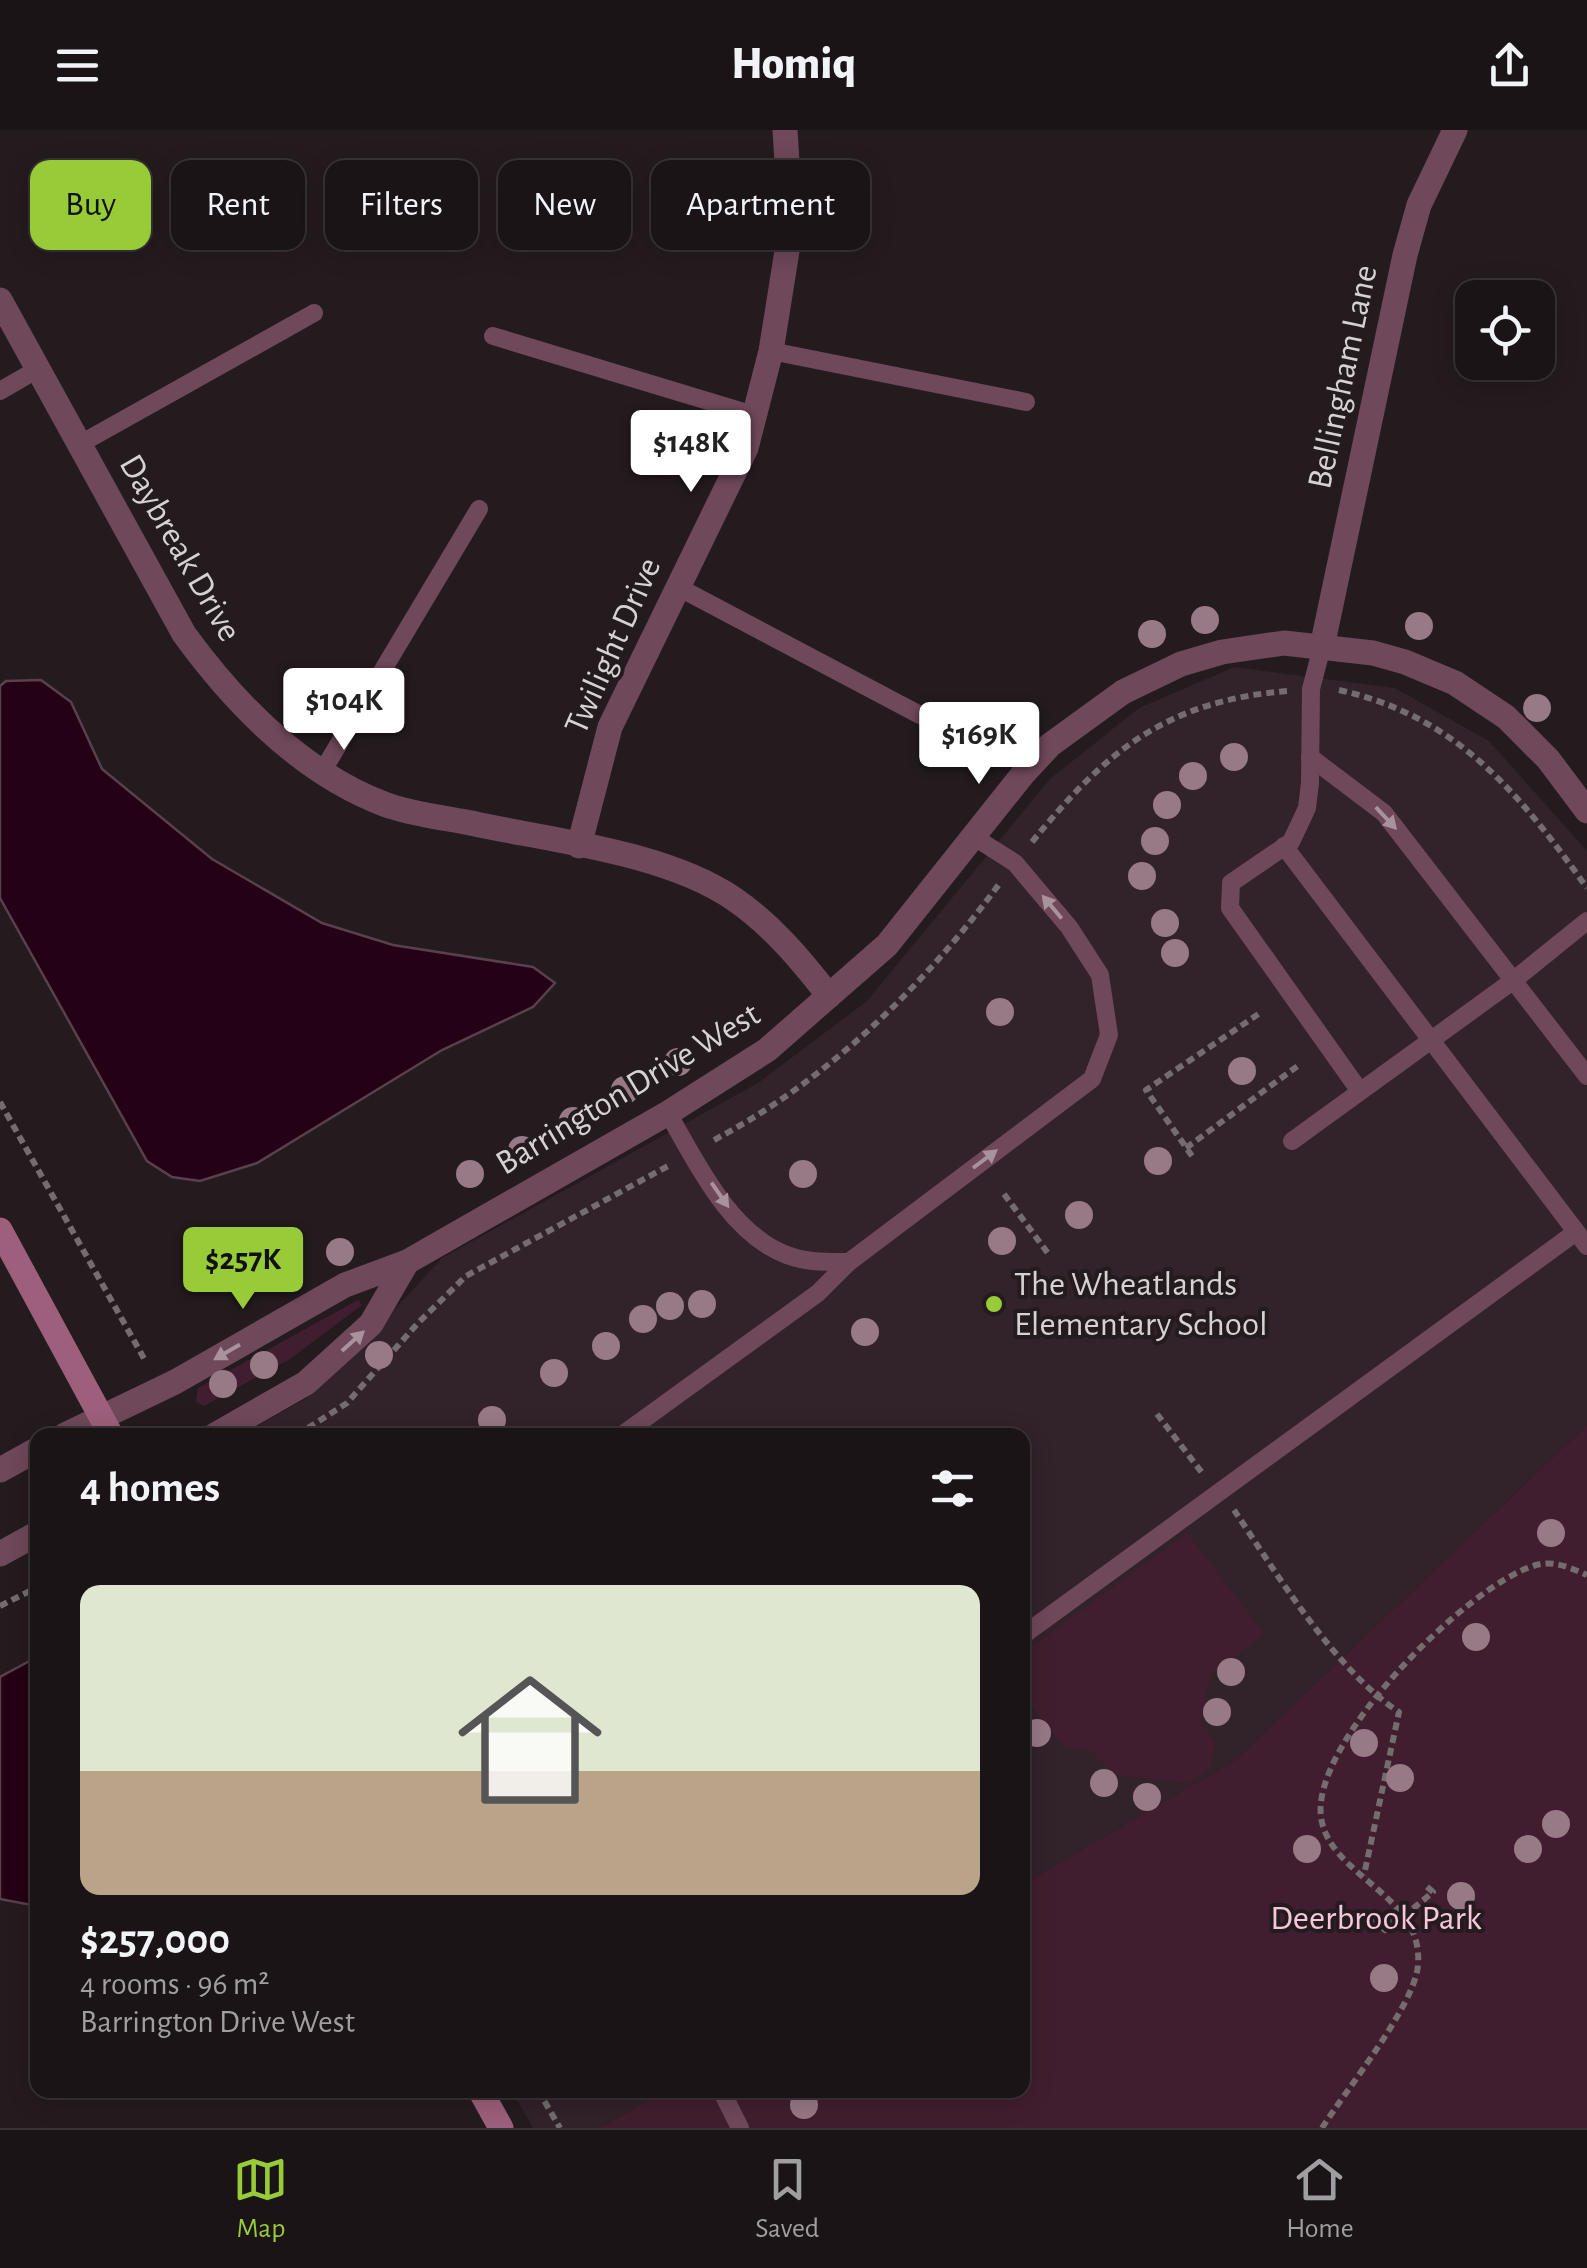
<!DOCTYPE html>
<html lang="en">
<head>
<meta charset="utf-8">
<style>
  body { margin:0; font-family:"Alegreya Sans",sans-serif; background:#282124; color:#f1f3f6; height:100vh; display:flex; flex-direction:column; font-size:38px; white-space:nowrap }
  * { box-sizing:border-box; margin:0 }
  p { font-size:32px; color:#a09ea1 }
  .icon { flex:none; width:55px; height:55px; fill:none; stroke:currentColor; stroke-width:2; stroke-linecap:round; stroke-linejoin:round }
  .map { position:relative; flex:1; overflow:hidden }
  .sheet { position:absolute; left:30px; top:1298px; width:1000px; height:670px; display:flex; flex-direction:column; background:#1b1417; border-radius:20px; box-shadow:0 5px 25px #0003,0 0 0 2px #393336 }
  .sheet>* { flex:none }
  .hud { position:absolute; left:30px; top:30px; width:1000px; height:90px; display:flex; gap:20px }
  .buttons { position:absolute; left:1455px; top:150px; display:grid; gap:20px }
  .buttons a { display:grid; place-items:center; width:100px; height:100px; border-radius:20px; background:#1b1417; box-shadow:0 5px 25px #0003,0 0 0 2px #393336; font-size:50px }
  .price { position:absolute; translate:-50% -85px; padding:0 22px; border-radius:10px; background:#fff; color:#222; font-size:32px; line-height:65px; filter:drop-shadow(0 2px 5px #0008) }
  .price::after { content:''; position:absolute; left:50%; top:60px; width:30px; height:22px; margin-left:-15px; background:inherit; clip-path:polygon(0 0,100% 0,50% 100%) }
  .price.active { background:#97cb38; color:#111 }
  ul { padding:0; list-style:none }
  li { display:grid; align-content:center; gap:20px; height:530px; padding:0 50px }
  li+li { border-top:2px solid #393336 }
  li span { display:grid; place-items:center; height:310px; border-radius:20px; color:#555 }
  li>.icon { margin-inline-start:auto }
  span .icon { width:180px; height:180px; fill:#fffc; stroke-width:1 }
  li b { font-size:42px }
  h2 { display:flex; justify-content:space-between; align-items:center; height:120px; padding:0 50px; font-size:42px }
  .tag { padding:0 35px; border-radius:20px; background:#1b1417; box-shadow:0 5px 25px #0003,0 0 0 2px #393336; font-size:35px; line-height:90px }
  .tag.active { background:#97cb38; color:#111 }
  header { display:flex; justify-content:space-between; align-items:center; height:130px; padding:0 50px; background:#1b1417; font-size:45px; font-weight:800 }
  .tab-bar { display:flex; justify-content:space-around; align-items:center; height:140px; border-top:2px solid #393336; background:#1b1417; font-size:28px; color:#a09ea1 }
  .tab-bar a { display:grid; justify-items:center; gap:5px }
  .tab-bar .active { color:#97cb38 }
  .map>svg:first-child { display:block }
  .built { fill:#322229 }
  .green { fill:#411e2f }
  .water { fill:#240114; stroke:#5a3f4d; stroke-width:2.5 }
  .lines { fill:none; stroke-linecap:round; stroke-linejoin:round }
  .path { stroke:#746c6f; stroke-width:6; stroke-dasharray:8 5; stroke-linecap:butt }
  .lane { stroke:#6f485a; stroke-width:18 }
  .street { stroke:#6f485a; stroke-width:25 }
  .secondary { stroke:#9d5f7b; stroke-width:25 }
  .tree { fill:#987986 }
  .oneway { fill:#a8939d }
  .poi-dot { fill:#97cb38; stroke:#241b1f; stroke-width:4 }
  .labels { text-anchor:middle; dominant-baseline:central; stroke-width:8; stroke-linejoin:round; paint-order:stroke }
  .street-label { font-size:35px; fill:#d7d1d3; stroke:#241b1f }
  .poi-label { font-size:35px; fill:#d7d1d3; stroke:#241b1f; text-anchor:start }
  .park-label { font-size:35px; fill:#f6c6da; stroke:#241b1f }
</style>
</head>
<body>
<header><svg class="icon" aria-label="menu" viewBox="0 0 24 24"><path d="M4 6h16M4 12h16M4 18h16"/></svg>Homiq<svg class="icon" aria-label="share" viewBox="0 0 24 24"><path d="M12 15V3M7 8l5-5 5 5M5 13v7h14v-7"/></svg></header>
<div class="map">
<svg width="1587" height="1998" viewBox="0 0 1587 1998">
  <rect width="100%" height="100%" fill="#241b1f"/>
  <g class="built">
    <path d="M1234 537 1395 558 1489 611 1587 721V1295L1234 1631 1023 1754 1022 1305H241L305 1269 358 1219 442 1128 758 953 867 871 1050 649 1139 578Z"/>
    <path d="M512 1960H666L600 1998H533Z"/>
  </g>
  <g class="green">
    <path d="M358 1170 362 1175 290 1229 204 1276 196 1272 198 1258Z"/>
    <path d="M1587 1295V1998H600L666 1960H1022L1023 1754 1234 1631Z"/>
    <path d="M1187 1403 1265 1504 1210 1545 1201 1593 1216 1613 1210 1637 1190 1653 1113 1645 1092 1621 1063 1616 1023 1565V1523Z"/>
  </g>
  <g class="water">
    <path d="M41 550 71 572 102 639 212 729 322 793 393 815 533 837 555 853 533 877 442 920 257 1033 200 1051 172 1047 147 1031 0 768V556L6 551Z"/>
    <path d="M37 1527 38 1528 37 1776 0 1769V1547Z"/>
  </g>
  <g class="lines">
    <g class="path">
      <path d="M1339 560C1457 586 1520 664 1587 758"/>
      <path d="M1032 712C1106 621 1166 571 1287 561"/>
      <path d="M0 972 146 1232"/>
      <path d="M714 1010C828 950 924 856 1000 753"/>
      <path d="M1186 1018 1299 935"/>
      <path d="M1192 1026 1146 960 1260 883"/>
      <path d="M1004 1064 1050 1126"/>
      <path d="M1157 1284 1203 1344"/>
      <path d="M297 1305 347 1273 418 1193 466 1146 668 1036"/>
      <path d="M1234 1380C1277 1444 1335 1540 1399 1582L1364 1745"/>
      <path d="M0 1476 38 1457"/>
      <path d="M1369 1787 1385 1800 1400 1782"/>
      <path d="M1403 1787 1433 1762 1424 1754"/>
      <path d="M538 1960 560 1998"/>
      <path d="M1322 1998C1346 1960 1415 1875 1418 1835 1424 1764 1329 1747 1321 1687 1311 1612 1467 1455 1536 1435 1553 1430 1571 1438 1587 1445"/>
    </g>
    <g class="lane">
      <path d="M493 206 754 285"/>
      <path d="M771 221 1026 272"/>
      <path d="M0 261 38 239"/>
      <path d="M80 314 314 183"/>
      <path d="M676 456 920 585"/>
      <path d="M1322 517 1311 559 1310 653 1307 678 1291 712 1231 753 1230 778 1359 960"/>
      <path d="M1310 627 1384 683 1587 946"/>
      <path d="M322 642 479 379"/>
      <path d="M1284 716 1587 1116"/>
      <path d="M668 983C696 1032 730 1104 787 1125 808 1133 828 1132 849 1132L1092 949 1109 905 1100 845 1069 797 1015 733 974 707"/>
      <path d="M1292 1011 1514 850 1587 791"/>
      <path d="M622 1305 818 1163 849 1132"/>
      <path d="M1022 1506 1576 1102"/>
      <path d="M721 1960 740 1998"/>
    </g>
    <g class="street">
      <path d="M0 170 184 504C235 574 300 642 384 674 413 685 449 688 480 695 558 711 669 724 734 769 772 795 801 830 829 866"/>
      <path d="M1322 517 1405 125 1419 75 1455 0"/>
      <path d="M579 716 610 597 746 318 771 221 791 96 785 0"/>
      <path d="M65 1305 175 1252 345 1155 407 1132 668 983 767 920 887 815 1023 644 1050 615 1123 562 1181 534 1222 522 1284 513 1373 523 1405 532 1455 553 1506 587 1548 629 1587 681"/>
      <path d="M215 1305 306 1253 371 1194 407 1132"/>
      <path d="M0 1340 38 1319"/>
      <path d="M0 1424 38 1403"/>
    </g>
    <g class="secondary">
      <path d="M0 1100 111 1305"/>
      <path d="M480 1960 501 1998"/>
    </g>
  </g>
  <g class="tree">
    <circle cx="1205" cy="490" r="14"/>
    <circle cx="1419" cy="496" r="14"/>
    <circle cx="1152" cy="504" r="14"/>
    <circle cx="1537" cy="578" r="14"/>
    <circle cx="1234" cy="627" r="14"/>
    <circle cx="1193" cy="646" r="14"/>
    <circle cx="1167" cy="675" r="14"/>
    <circle cx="1155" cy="711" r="14"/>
    <circle cx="1142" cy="746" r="14"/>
    <circle cx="1165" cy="793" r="14"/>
    <circle cx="1175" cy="823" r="14"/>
    <circle cx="1000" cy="882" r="14"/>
    <circle cx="678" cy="932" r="14"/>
    <circle cx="1242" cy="941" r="14"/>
    <circle cx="625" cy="960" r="14"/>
    <circle cx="573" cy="991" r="14"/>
    <circle cx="522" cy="1020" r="14"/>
    <circle cx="1158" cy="1031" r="14"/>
    <circle cx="470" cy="1044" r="14"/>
    <circle cx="803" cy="1044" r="14"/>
    <circle cx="1079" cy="1085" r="14"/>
    <circle cx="1002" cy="1111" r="14"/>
    <circle cx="340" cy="1122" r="14"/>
    <circle cx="702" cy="1174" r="14"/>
    <circle cx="670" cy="1176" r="14"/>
    <circle cx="643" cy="1189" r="14"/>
    <circle cx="865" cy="1202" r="14"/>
    <circle cx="606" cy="1216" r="14"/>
    <circle cx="379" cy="1225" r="14"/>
    <circle cx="264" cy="1235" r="14"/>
    <circle cx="554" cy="1243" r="14"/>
    <circle cx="223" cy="1254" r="14"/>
    <circle cx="492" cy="1290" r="14"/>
    <circle cx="1551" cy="1403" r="14"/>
    <circle cx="1476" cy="1507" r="14"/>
    <circle cx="1231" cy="1542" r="14"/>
    <circle cx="1217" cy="1582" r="14"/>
    <circle cx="1037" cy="1603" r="14"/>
    <circle cx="1364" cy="1613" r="14"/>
    <circle cx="1400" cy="1648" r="14"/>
    <circle cx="1104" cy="1653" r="14"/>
    <circle cx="1147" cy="1667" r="14"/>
    <circle cx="1556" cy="1694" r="14"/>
    <circle cx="1307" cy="1719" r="14"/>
    <circle cx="1528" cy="1719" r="14"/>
    <circle cx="1461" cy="1766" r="14"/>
    <circle cx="1384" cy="1848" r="14"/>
    <circle cx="804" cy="1975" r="14"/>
  </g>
  <defs><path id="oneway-solid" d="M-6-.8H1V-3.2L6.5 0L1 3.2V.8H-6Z" transform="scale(2.5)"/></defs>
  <g class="oneway">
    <use href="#oneway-solid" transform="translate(1386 688) rotate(47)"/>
    <use href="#oneway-solid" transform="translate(1052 777) rotate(-130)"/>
    <use href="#oneway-solid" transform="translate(985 1029) rotate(-37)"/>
    <use href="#oneway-solid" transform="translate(720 1065) rotate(55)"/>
    <use href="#oneway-solid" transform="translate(353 1211) rotate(-42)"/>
    <use href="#oneway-solid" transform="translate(227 1222) rotate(150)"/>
  </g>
  <circle class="poi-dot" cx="994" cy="1174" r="10"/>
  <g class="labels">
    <g class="street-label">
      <text transform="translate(1343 247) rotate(-78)">Bellingham Lane</text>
      <text transform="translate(180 418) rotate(60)">Daybreak Drive</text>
      <text transform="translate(613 516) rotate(-66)">Twilight Drive</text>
      <text transform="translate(628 959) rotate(-31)">Barrington Drive West</text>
    </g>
    <g class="poi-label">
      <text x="1014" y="1154">The Wheatlands<tspan x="1014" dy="40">Elementary School</tspan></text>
    </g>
    <g class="park-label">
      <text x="1376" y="1788">Deerbrook Park</text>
    </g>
  </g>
</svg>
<div class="buttons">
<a><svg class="icon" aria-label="locate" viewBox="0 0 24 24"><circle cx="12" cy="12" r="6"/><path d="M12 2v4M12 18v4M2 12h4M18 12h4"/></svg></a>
</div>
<b class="price" style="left:691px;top:365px">$148K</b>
<b class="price" style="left:344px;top:623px">$104K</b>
<b class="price" style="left:979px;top:657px">$169K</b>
<b class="price active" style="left:243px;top:1182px">$257K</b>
<div class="hud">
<a class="tag active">Buy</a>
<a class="tag">Rent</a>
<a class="tag">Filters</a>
<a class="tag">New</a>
<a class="tag">Apartment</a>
</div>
<section class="sheet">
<h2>4 homes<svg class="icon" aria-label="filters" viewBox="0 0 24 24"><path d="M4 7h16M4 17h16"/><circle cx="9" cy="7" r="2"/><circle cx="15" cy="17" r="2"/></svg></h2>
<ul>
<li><span style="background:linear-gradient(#dfe7d0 60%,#b9a48a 0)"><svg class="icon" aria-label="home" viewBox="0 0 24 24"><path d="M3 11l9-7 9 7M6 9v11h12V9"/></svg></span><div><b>$257,000</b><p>4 rooms · 96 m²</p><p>Barrington Drive West</p></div></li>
</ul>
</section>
</div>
<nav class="tab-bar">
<a class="active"><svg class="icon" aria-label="map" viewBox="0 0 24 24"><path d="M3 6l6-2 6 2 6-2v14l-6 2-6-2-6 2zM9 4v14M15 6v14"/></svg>Map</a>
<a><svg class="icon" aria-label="saved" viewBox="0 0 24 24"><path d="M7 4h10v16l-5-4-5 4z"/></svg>Saved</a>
<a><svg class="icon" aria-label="home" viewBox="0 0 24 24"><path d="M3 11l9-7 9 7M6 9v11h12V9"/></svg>Home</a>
</nav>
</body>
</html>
